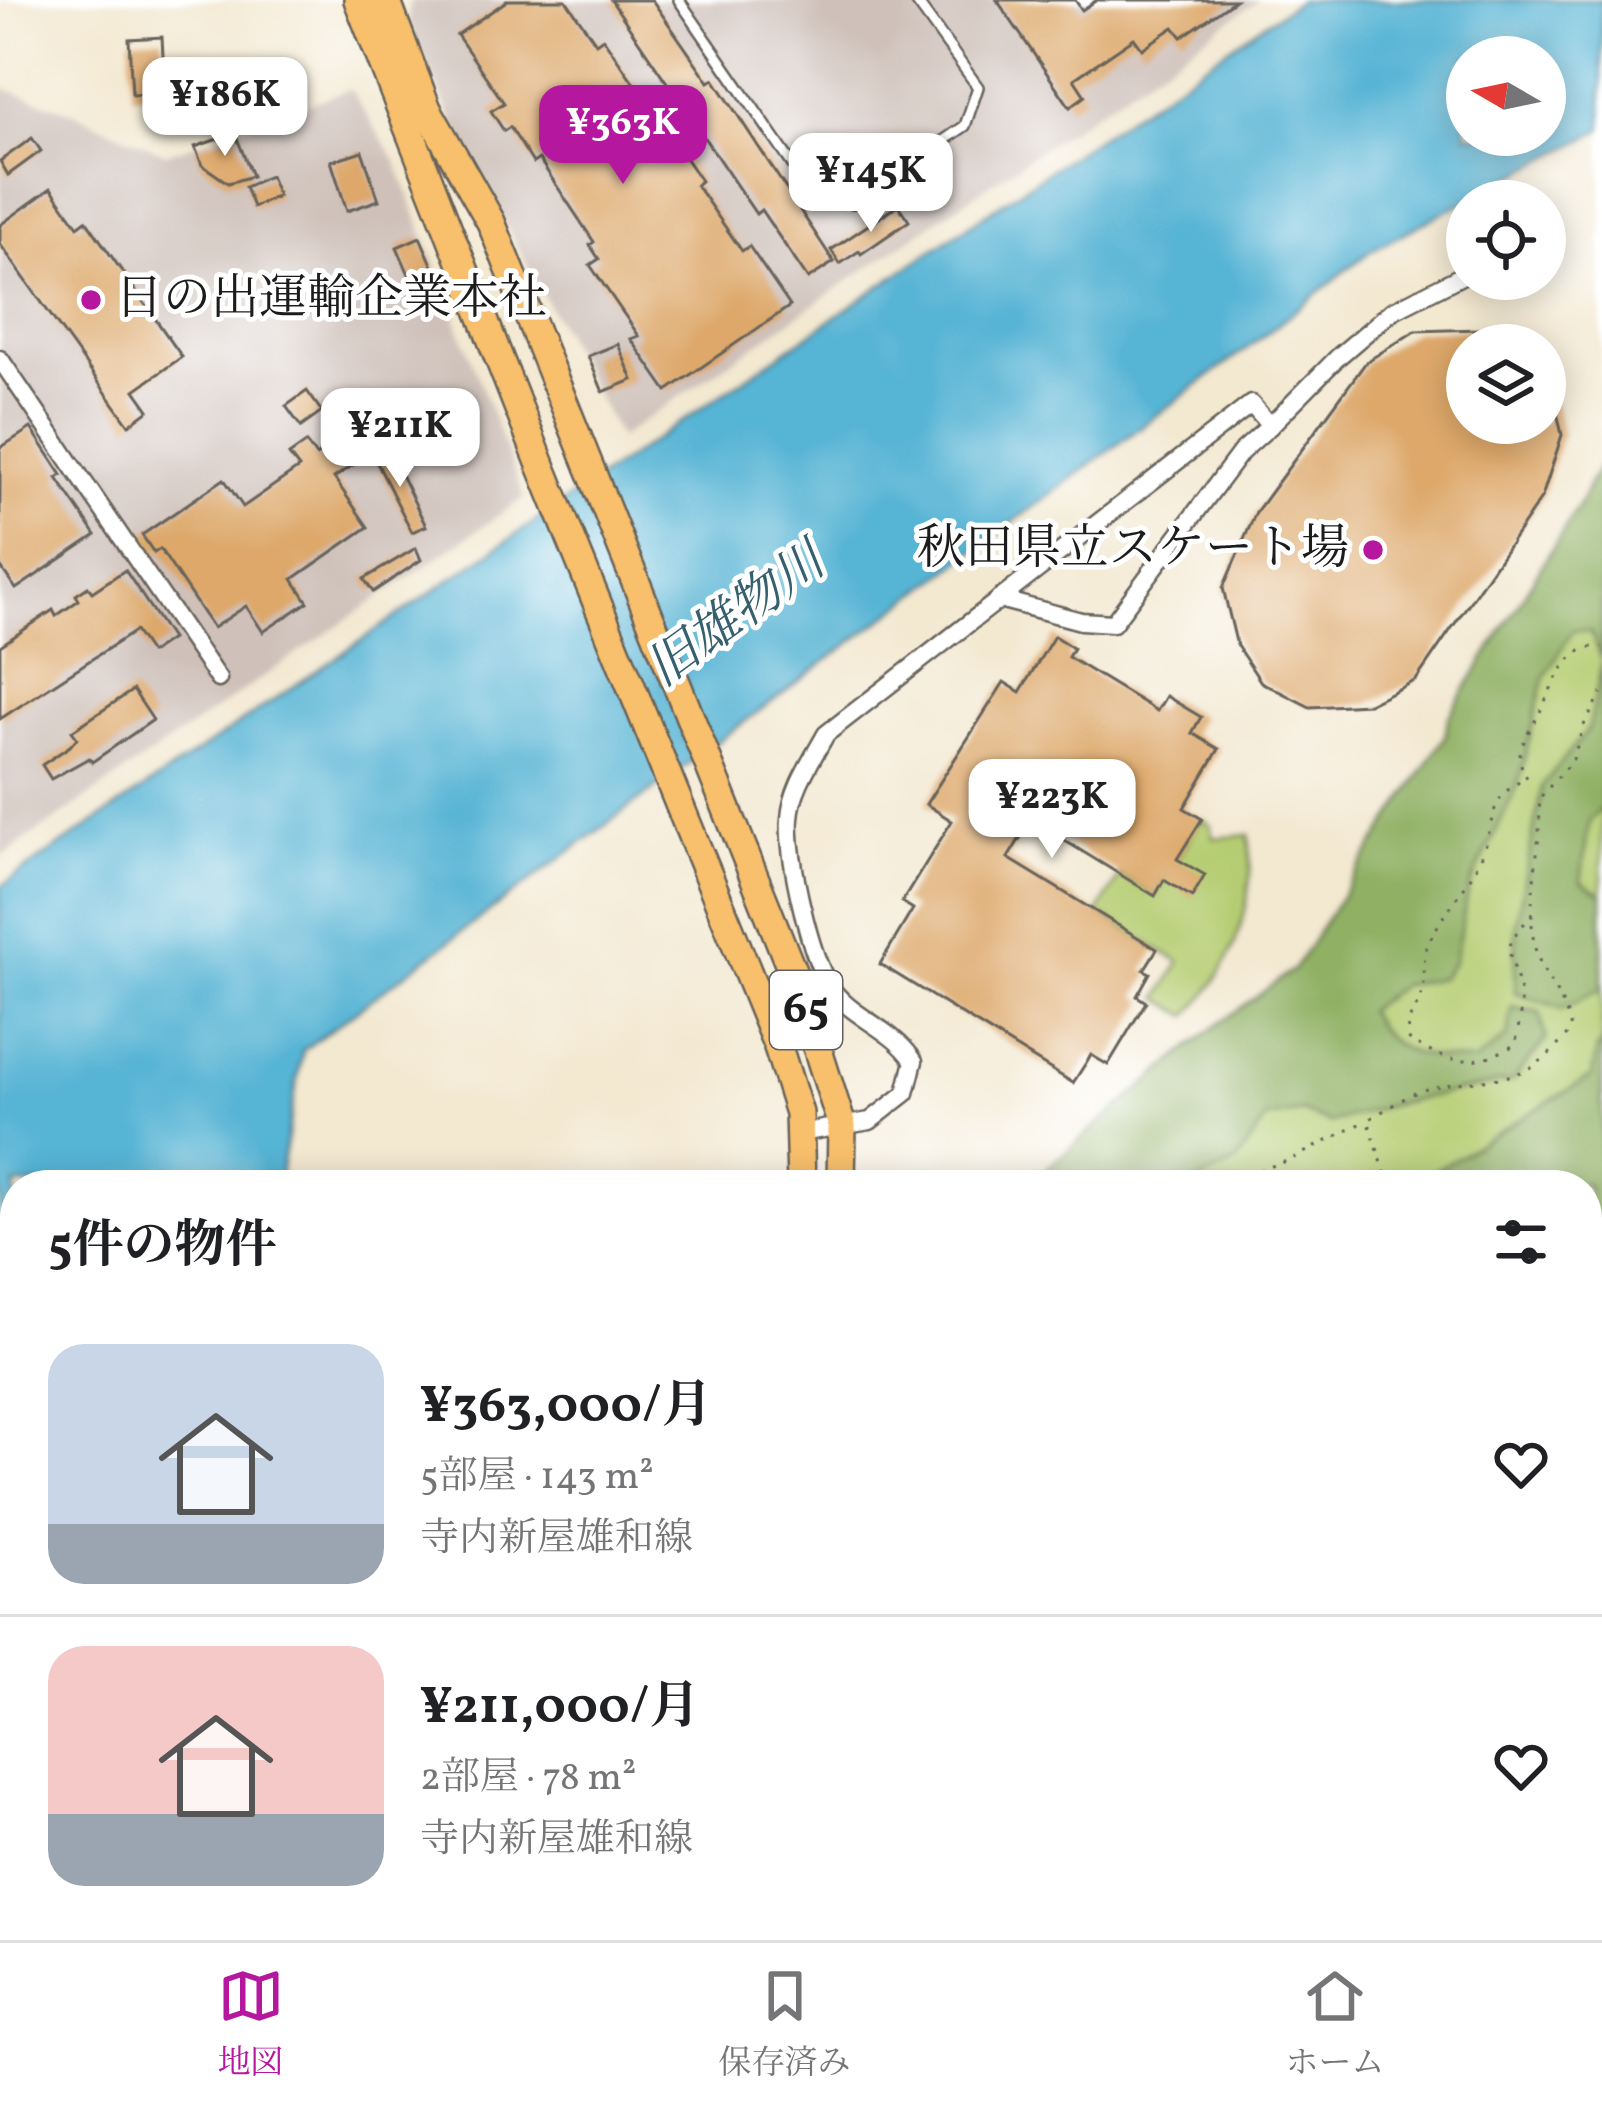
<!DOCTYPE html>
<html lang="ja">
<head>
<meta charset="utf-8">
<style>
  body { margin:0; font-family:Vollkorn,"Noto Serif JP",serif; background:#f6f6f6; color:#202124; height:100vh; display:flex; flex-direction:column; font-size:45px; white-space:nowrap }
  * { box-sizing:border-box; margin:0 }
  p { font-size:39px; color:#757577 }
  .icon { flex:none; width:66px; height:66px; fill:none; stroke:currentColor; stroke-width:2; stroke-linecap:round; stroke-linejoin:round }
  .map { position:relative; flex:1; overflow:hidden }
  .details { position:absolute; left:0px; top:1170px; width:1602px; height:771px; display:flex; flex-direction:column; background:#fff; border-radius:48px 48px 0 0; box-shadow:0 6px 30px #0003 }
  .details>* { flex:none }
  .needle { width:78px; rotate:279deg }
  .buttons { position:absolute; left:1446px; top:36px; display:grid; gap:24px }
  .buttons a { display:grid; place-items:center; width:120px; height:120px; border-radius:50%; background:#fff; box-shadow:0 6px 30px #0003; font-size:60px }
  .price { position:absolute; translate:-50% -102px; padding:0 27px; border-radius:24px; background:#fff; color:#222; font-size:39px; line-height:78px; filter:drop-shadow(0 3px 6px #0008) }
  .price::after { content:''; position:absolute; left:50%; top:72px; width:36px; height:27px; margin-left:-18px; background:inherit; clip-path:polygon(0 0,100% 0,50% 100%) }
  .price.current { background:#b5179e; color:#fff }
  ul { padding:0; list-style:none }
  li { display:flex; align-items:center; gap:36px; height:300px; padding:0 48px }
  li+li { border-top:3px solid #e0e0e0 }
  li span { display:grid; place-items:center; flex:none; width:336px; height:240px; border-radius:36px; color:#555 }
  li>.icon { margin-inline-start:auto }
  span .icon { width:144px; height:144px; fill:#fffc; stroke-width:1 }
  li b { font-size:51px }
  h2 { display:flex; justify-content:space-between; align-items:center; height:144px; padding:0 48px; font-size:51px }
  .tab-bar { display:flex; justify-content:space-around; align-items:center; height:168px; border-top:3px solid #e0e0e0; background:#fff; font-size:33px; color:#757577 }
  .tab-bar a { display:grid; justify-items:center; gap:6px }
  .tab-bar .current { color:#b5179e }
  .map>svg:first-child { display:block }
  .industrial { fill:#cfc1ba }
  .green { fill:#b5cd72; stroke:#687447; stroke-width:3 }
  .forest { fill:#90b064; stroke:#566640; stroke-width:3 }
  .water { fill:#56b4d4; stroke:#396878; stroke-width:3; fill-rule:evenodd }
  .building { fill:#dda86b }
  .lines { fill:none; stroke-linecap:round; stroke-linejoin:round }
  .service-casing { stroke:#67635b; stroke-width:14 }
  .minor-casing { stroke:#67635b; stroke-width:21 }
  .primary-casing { stroke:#67635b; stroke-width:32 }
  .path { stroke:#67635b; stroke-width:3; stroke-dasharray:3 9; stroke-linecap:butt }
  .service { stroke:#fff; stroke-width:9 }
  .minor { stroke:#fff; stroke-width:16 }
  .primary { stroke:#f8bf6c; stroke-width:27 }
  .poi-dot { fill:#b5179e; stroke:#fff; stroke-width:4.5 }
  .labels { text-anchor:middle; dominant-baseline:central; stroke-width:10; stroke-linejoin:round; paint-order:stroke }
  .shield { fill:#fff; stroke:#606060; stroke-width:3 }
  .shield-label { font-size:45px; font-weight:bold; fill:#1c1c1c }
  .poi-label { font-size:48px; fill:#1c1c1c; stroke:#fff; text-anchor:start }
  .water-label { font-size:51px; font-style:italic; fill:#36606f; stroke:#fff }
</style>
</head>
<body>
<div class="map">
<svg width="1602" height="1940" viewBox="0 0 1602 1940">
  <rect width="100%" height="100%" fill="#fff"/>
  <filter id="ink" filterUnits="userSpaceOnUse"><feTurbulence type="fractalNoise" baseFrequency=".00833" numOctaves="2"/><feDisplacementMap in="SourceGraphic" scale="24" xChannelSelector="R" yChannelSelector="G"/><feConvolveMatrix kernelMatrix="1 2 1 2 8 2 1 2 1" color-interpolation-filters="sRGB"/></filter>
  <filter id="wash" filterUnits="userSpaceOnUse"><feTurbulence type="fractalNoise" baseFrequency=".004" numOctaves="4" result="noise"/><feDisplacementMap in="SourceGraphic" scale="48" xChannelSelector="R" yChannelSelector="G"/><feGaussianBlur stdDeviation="2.7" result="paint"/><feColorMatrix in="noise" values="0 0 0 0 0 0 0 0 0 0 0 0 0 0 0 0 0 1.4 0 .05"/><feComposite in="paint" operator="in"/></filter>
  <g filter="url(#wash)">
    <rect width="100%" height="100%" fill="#f3e8d0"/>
    <g class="industrial">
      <path d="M410 0H1259L619 438 461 141 408 20Z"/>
      <path d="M0 87 70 111 166 154 350 89 396 161 524 498 0 858Z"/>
      <path d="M15 1425V1926H599L601 1940H0V1435Z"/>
    </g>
    <g class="green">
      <path d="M1602 576V1927L1577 1940H832L820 1926H1587V1185H1104L1288 1060Z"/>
      <path d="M1202 819 1211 825 1214 838 1249 835C1256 904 1235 965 1188 1016L1159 998 1180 962 1098 913 1120 875 1155 895Z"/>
    </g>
    <g class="forest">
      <path d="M1602 460V658L1590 632 1573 630 1544 678 1518 785 1469 888 1454 961 1441 978 1400 985 1367 1011C1393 1058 1426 1057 1475 1062L1507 1037 1512 1007 1540 1012 1546 1040 1512 1081 1397 1103 1330 1123 1302 1112 1267 1118 1236 1163 1192 1185H1027L1208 1032 1294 969 1445 736 1448 718 1576 510Z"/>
      <path d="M1602 663V807L1589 821 1581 881 1602 894V988L1563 1009 1515 992 1516 925 1542 786 1589 728Z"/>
      <path d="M1602 1042V1321L1587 1324V1185H1410L1592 1076 1597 1048Z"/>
      <path d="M1594 1405 1602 1410V1584L1587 1591V1407Z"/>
      <path d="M1602 1653V1758L1587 1760V1662Z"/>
      <path d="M1602 1900V1940H1530L1556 1926H1587V1909Z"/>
      <path d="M780 1926H854L865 1933 906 1940H793Z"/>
      <path d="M992 1926H1121L1116 1940H986Z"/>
    </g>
    <path class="water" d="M1299 0H1602V130L1370 251 1261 338 303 1050 278 1185H15V1412L0 1423V887ZM1467 57H1545V135H1467Z"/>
    <g id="blocks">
      <g class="building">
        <path d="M508 0H566L596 43 603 38 701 181 696 185 742 251 749 246 790 306 667 391 631 339 639 336 590 265 599 259 590 245 594 242 539 159 533 163 510 127 504 131 491 111 504 103 457 35Z"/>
        <path d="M611 0H652L709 82 714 79 834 262 808 279 761 210 756 214Z"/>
        <path d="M997 0H1075L1082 10 1097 0H1235L1182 37 1174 27 1142 49 1134 38 1074 79 1085 96 1070 107Z"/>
        <path d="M162 37 165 93 132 95 129 39Z"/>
        <path d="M235 133 252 176 228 183 202 165 195 147Z"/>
        <path d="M32 138 41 151 8 175 0 161Z"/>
        <path d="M362 151 379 200 347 211 331 161Z"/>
        <path d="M270 176 278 196 253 207 245 187Z"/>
        <path d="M51 188 78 226 86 220 182 357 135 390 149 410 129 425 0 244V225Z"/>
        <path d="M898 205 909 221 861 254 859 251 840 264 831 250Z"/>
        <path d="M420 237 435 271 412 281 397 247Z"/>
        <path d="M1481 329 1516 345H1467V423H1545V385H1551L1562 435 1542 497 1416 680 1368 704 1310 707 1261 682 1237 646 1223 588 1256 512 1366 362 1415 331Z"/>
        <path d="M618 344 633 380 603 392 588 356Z"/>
        <path d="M307 391 322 412 301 427 286 406Z"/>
        <path d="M363 423 379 447 334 478 368 527 293 579 308 602 263 632 246 606 213 628 160 549 154 553 142 535 224 479 243 507 299 468 289 455 306 443 316 456Z"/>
        <path d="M31 428 62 475 57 478 96 535 16 589 0 566V448Z"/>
        <path d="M388 448 426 526 412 532 374 457Z"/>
        <path d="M416 548 421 560 373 592 364 579Z"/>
        <path d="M125 570 171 639 150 653 135 631 0 719V646L53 610 56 616 79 600 76 595 88 587 92 592Z"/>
        <path d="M1054 636 1073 648 1068 657 1157 711 1166 696 1201 717 1192 733 1219 749 1184 808 1202 819 1177 859 1205 875 1192 897 1164 880 1155 896 1031 820 1008 858 1157 949 1144 970 1150 973 1137 996 1146 1002 1108 1065 1091 1055 1073 1083 880 964 913 909 902 902 952 821 926 804 1004 682 1020 692Z"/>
        <path d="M133 690 153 720 92 762 89 758 51 779 42 765 70 746 77 738 72 731Z"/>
        <path d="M13 1693 15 1744 0 1746V1694Z"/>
        <path d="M15 1806V1935L0 1936V1807Z"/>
      </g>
    </g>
  </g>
  <g filter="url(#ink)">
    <use href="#blocks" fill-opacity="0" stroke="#67635b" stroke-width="3"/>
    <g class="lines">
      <defs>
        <g id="service">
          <path d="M679 0 808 187 853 203 965 126 978 87 915 0"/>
          <path d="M0 1446 15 1437"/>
          <path d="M0 1657 15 1656"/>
          <path d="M0 1759 15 1758"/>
          <path d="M548 1926 550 1940"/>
          <path d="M365 1940 440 1926"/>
        </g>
        <g id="minor">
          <path d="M0 359 218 679"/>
          <path d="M999 599 1081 621 1113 623 1241 452 1270 426"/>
          <path d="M800 1133 870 1121 906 1093 914 1061C892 1028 852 1018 831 988 810 958 787 856 790 818 792 788 812 760 826 734L1251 404 1270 426 1339 356 1392 311 1463 275"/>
        </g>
        <g id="primary">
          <path d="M358 0 543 470 778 1047 799 1113 801 1185"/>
          <path d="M386 0 427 109 491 222 796 981 842 1126 841 1185"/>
          <path d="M655 1926 656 1940"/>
          <path d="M675 1926 676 1940"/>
        </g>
      </defs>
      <use href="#service" class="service-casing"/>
      <use href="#minor" class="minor-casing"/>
      <use href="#primary" class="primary-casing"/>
      <g class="path">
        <path d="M1533 914C1494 955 1514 948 1520 994 1522 1010 1518 1028 1516 1044 1476 1068 1445 1064 1408 1039 1406 1015 1413 1017 1421 997 1428 979 1420 960 1429 942 1444 911 1469 886 1482 855 1496 821 1486 797 1527 778 1522 769 1518 760 1521 750 1524 738 1533 725 1539 714 1552 688 1566 643 1602 647"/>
        <path d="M1214 1185 1290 1160 1366 1121"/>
        <path d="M1389 1185 1368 1120C1386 1110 1407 1094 1427 1089 1493 1072 1522 1093 1571 1030 1566 997 1540 976 1534 943 1526 896 1543 847 1539 799L1573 759 1583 727 1602 693"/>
        <path d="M1587 1223H1602"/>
        <path d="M1587 1409H1602"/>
        <path d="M1587 1502H1602"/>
        <path d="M1587 1594 1602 1588"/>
        <path d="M1587 1724 1602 1716"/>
        <path d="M1587 1809 1602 1805"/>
        <path d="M829 1926 842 1940"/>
        <path d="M1113 1940 1149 1926"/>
        <path d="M1221 1940 1240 1926"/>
      </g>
      <use href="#service" class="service"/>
      <use href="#minor" class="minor"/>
      <use href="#primary" class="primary"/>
    </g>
  </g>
  <g class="poi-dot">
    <circle cx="91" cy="300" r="12"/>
    <circle cx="1373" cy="550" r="12"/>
  </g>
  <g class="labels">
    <rect class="shield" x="770" y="971" width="72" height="78" rx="9"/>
    <g class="shield-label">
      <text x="806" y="1010">65</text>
    </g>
    <g class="poi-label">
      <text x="115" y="300">日の出運輸企業本社</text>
      <text x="1349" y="550" text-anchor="end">秋田県立スケート場</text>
    </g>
    <g class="water-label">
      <text transform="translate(737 617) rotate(-36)">旧雄物川</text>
    </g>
  </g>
</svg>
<div class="buttons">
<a><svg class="needle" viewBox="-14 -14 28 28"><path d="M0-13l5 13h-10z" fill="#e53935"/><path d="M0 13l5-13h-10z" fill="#757577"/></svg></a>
<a><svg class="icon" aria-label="locate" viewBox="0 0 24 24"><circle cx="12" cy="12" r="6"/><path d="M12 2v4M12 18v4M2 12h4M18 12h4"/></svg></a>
<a><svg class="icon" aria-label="layers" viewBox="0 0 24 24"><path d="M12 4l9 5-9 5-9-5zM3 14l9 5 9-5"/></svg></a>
</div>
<b class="price" style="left:225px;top:159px">¥186K</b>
<b class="price current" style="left:623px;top:187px">¥363K</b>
<b class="price" style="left:871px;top:235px">¥145K</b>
<b class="price" style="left:400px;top:490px">¥211K</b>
<b class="price" style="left:1052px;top:861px">¥223K</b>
<section class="details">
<h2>5件の物件<svg class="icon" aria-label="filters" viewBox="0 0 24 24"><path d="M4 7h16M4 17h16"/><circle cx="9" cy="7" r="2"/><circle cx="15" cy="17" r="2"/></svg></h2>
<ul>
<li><span style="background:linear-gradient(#c9d6e8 75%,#9aa5b1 0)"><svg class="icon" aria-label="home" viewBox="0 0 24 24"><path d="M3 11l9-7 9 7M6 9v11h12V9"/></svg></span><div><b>¥363,000/月</b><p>5部屋 · 143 m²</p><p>寺内新屋雄和線</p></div><svg class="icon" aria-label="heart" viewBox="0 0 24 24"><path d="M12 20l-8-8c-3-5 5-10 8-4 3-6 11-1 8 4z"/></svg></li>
<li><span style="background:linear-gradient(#f6c9c9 70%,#9aa5b1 0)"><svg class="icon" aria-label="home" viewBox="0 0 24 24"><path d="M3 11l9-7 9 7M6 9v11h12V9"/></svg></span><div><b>¥211,000/月</b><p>2部屋 · 78 m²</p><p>寺内新屋雄和線</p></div><svg class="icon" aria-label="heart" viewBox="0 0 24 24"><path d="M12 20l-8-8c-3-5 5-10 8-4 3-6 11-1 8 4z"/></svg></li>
</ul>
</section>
</div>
<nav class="tab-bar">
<a class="current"><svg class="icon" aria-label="map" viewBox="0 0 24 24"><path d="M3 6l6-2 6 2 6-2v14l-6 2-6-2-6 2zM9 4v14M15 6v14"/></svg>地図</a>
<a><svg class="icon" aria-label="saved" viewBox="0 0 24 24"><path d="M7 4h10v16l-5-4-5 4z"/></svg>保存済み</a>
<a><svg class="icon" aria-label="home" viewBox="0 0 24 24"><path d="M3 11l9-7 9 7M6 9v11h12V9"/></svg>ホーム</a>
</nav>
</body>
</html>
